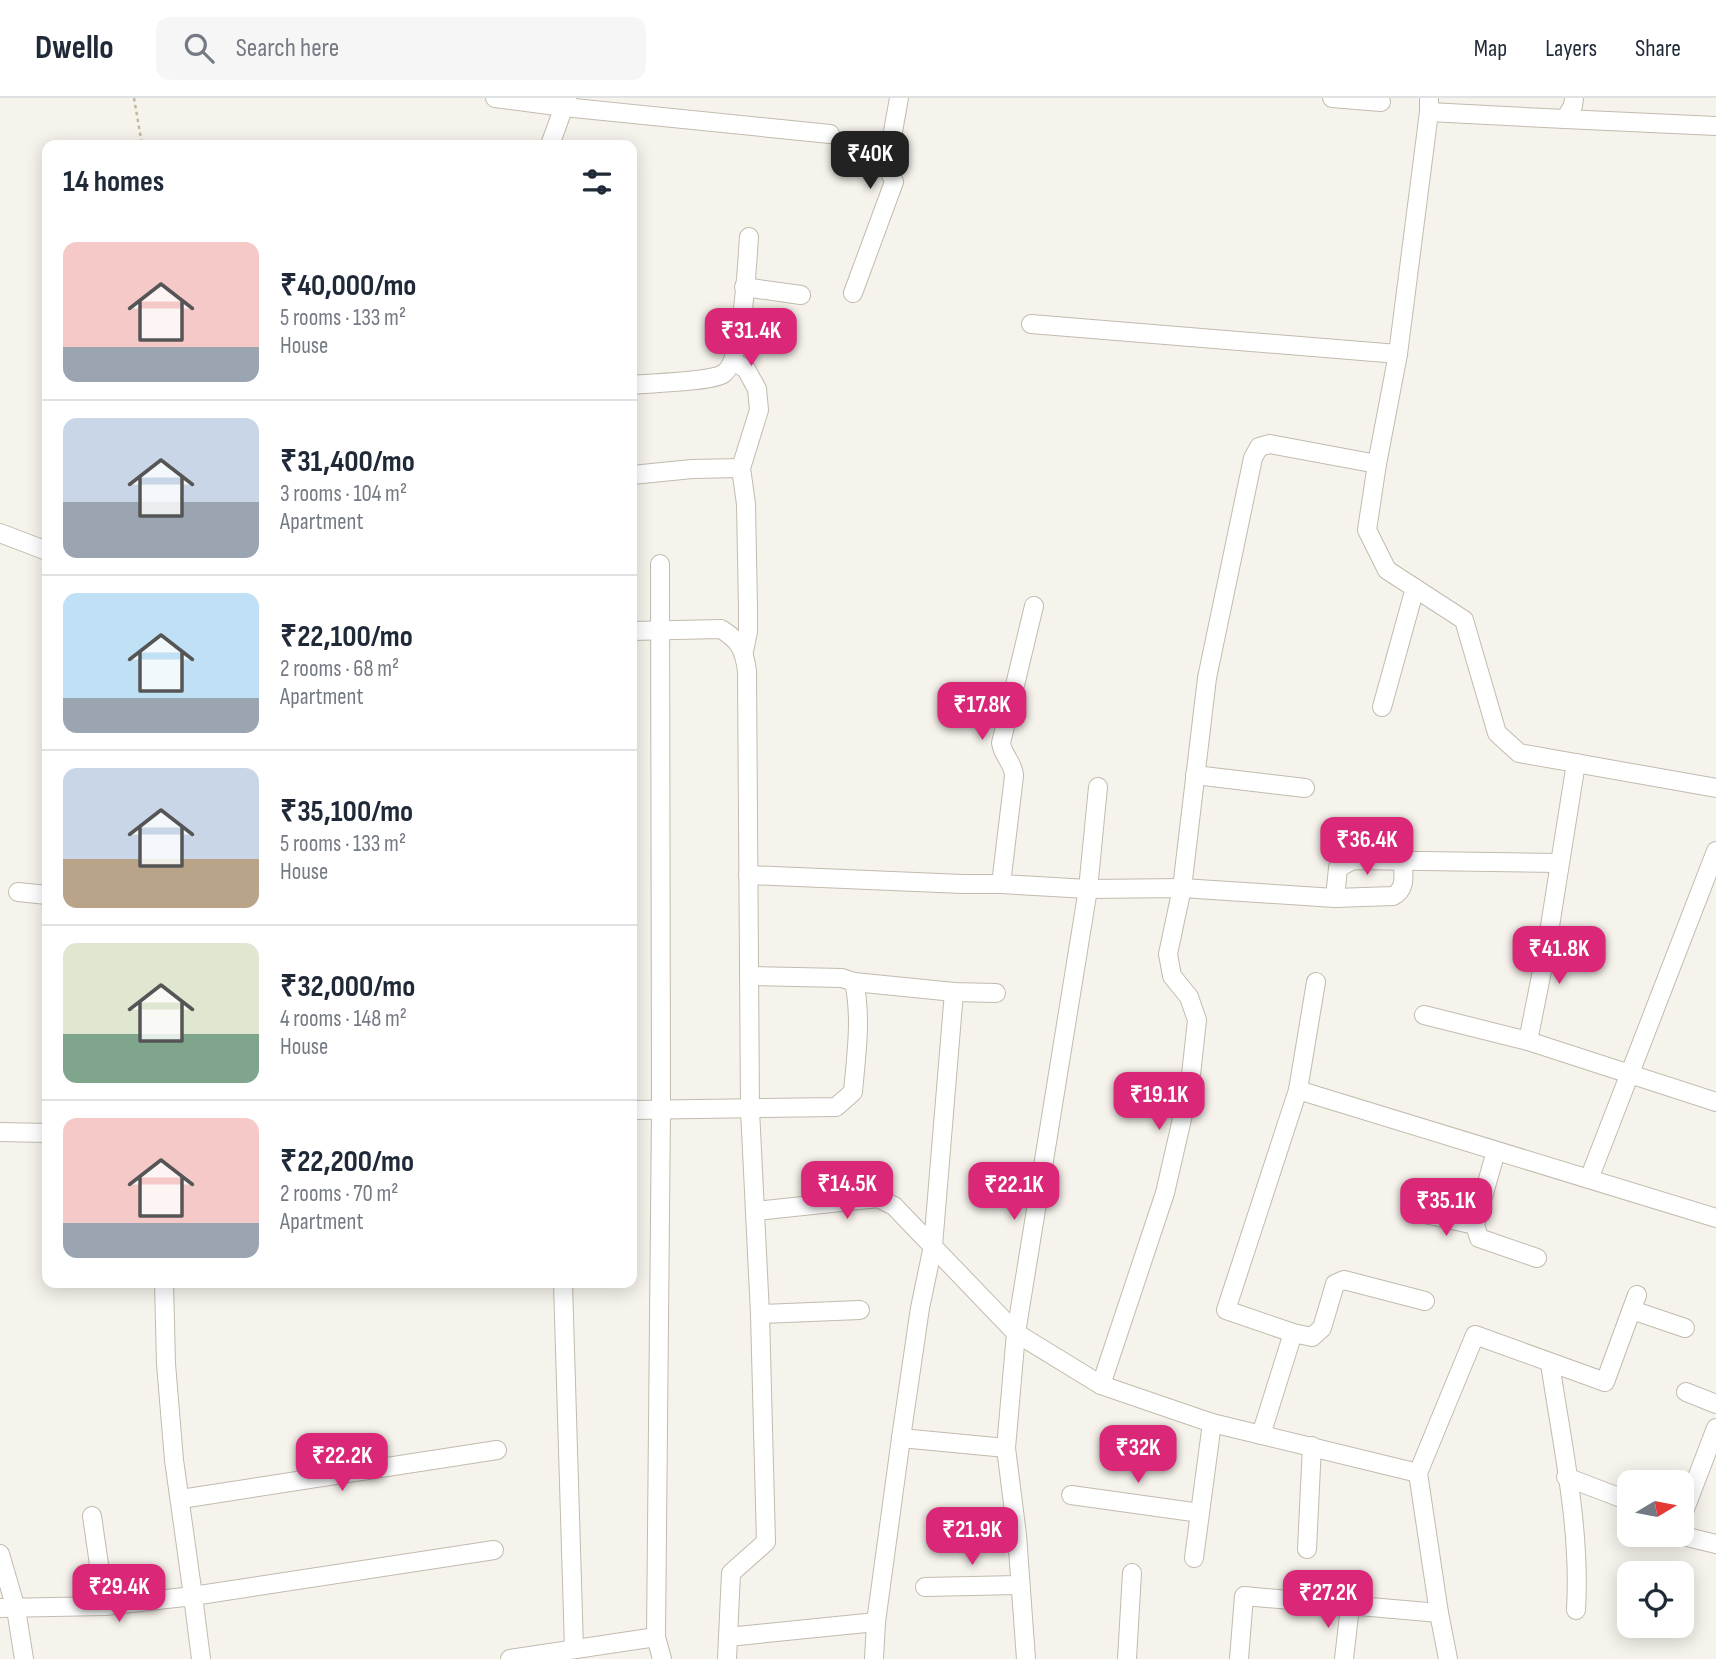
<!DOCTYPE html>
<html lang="en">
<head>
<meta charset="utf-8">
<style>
  body { margin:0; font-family:"Sofia Sans Condensed",sans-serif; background:#f6f6f7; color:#1f2937; height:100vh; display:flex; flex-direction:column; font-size:26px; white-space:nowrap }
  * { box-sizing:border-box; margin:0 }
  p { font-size:23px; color:#747a83 }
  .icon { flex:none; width:38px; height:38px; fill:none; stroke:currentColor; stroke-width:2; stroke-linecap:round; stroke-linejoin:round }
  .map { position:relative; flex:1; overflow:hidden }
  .side { position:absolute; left:42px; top:42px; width:595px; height:1148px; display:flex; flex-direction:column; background:#fff; border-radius:14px; box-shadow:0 4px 18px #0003 }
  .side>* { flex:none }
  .needle { width:46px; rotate:80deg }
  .buttons { position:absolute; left:1617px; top:1372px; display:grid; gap:14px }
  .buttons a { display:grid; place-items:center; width:77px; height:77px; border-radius:14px; background:#fff; box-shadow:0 4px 18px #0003; font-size:35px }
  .price { position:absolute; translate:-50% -60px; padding:0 16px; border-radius:14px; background:#db2777; color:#fff; font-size:23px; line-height:46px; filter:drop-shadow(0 2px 4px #0008) }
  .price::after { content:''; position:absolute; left:50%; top:42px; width:21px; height:16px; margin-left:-10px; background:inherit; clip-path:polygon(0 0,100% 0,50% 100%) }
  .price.current { background:#222; color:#fff }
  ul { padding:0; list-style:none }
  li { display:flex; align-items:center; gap:21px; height:175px; padding:0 21px }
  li+li { border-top:2px solid #e0e1e3 }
  li span { display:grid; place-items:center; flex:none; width:196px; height:140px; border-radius:14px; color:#555 }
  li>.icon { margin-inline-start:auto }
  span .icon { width:84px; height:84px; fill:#fffc; stroke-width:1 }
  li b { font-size:30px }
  h2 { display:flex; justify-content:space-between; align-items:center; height:84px; padding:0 21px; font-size:30px }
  header { display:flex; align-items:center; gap:42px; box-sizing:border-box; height:98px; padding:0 35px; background:#fff; border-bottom:2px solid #e0e1e3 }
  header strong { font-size:33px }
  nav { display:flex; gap:38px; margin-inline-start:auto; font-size:24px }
  .search { width:490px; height:63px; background:#f6f6f7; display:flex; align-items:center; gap:18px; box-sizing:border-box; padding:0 24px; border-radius:14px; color:#747a83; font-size:26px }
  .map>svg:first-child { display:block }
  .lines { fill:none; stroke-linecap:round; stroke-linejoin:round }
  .minor-casing { stroke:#c2bbae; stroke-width:20 }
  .path { stroke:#c4b79f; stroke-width:2.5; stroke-dasharray:3.5 3.5; stroke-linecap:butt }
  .minor { stroke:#fff; stroke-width:18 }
</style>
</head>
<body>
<header>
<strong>Dwello</strong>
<div class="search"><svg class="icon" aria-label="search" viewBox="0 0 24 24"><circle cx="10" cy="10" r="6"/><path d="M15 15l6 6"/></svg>Search here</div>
<nav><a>Map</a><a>Layers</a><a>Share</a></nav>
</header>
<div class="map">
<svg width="1716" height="1561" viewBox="0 0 1716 1561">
  <rect width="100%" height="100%" fill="#f6f3ec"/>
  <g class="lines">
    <defs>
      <g id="minor">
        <path d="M495 0 564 9 830 36"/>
        <path d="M1332 0 1381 4"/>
        <path d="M1429 0V14L1398 256 1377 366 1367 432 1387 472 1464 522 1497 635 1519 655 1716 690"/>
        <path d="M1429 14 1565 21 1573 8 1574 0"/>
        <path d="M1565 21 1716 28"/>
        <path d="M550 47 567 0"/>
        <path d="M744 189 801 197"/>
        <path d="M853 195 894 84 887 67 899 0"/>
        <path d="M1031 226 1398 256"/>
        <path d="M733 263 746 271 757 291 759 312 741 370 746 406 748 511V534L744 553"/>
        <path d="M632 287C651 285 709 284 723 276 743 264 747 165 749 139"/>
        <path d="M632 377 692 371 741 370"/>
        <path d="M0 435 47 453"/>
        <path d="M632 533 721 531C740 543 744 551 747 573L750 1012 760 1216 766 1444 731 1475 727 1561"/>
        <path d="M1382 609 1415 490"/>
        <path d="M1576 665 1546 853 1528 943 1716 1004"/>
        <path d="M1195 677 1305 690"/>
        <path d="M748 777 963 786H1001L1088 791 1182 790 1335 800 1338 770 1353 762 1558 765"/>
        <path d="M1001 786 1014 678C1014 666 1003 658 1001 645L1034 508"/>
        <path d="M18 794 47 797"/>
        <path d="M1335 800 1393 798C1407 791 1403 776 1403 763"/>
        <path d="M854 884 954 894 996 895"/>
        <path d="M1316 884 1298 992 1226 1212 1293 1235 1312 1239 1322 1230 1335 1186 1344 1182 1425 1203"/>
        <path d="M1424 917 1528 943"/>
        <path d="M1298 992 1716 1120"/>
        <path d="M632 1012 836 1009 853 994C856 958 862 920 854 884L842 880 749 878"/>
        <path d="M0 1034 47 1035"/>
        <path d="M1496 1053 1475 1127 1479 1140 1537 1160"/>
        <path d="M1589 1081 1716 753"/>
        <path d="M756 1113 878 1100 894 1108 1016 1235 1101 1287 1212 1325 1418 1375"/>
        <path d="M1425 1116 1475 1127"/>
        <path d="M164 1185 166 1266 174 1362 193 1498 494 1452"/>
        <path d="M563 1185 574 1551"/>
        <path d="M1632 1212 1685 1230"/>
        <path d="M760 1216 860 1212"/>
        <path d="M1550 1265C1562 1347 1581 1429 1576 1512"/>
        <path d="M1101 1287 1165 1095 1190 986 1197 922 1189 899 1172 878 1168 856 1182 790 1207 580 1253 360 1259 349 1270 346 1377 366"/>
        <path d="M1686 1294 1716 1306"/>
        <path d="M1261 1337 1293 1235"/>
        <path d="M901 1340 1006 1350"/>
        <path d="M1566 1379 1629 1403"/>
        <path d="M1071 1397 1200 1415"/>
        <path d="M181 1401 497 1352"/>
        <path d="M92 1418 105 1508"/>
        <path d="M1682 1419 1716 1330"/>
        <path d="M1679 1437 1716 1446"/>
        <path d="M1307 1451 1312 1348"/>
        <path d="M0 1456 16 1511 24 1561"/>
        <path d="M1194 1460 1212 1325"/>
        <path d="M925 1489 1020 1487"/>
        <path d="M0 1510 105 1508 193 1498 201 1561"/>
        <path d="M656 1539 661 1012 660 466"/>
        <path d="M728 1539 876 1524"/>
        <path d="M510 1561 656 1539 662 1561"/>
        <path d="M874 1561 876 1524 901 1340 920 1210 933 1148 954 894"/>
        <path d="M1026 1561 1017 1437 1006 1350 1016 1235 1088 791 1098 689"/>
        <path d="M1127 1561 1132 1475"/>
        <path d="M1239 1561 1244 1498 1439 1515"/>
        <path d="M1344 1561 1350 1508"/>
        <path d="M1448 1561 1439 1515 1418 1375 1475 1237 1605 1284 1637 1197"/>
      </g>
    </defs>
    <use href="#minor" class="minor-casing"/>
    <path class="path" d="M134 0 142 47"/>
    <use href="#minor" class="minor"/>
  </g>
</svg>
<div class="buttons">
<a><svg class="needle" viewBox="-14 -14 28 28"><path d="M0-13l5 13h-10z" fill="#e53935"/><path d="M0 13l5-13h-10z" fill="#747a83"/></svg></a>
<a><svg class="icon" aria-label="locate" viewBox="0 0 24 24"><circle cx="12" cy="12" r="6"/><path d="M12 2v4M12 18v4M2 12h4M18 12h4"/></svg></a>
</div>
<b class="price current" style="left:870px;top:93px">₹40K</b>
<b class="price" style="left:751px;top:270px">₹31.4K</b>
<b class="price" style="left:982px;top:644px">₹17.8K</b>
<b class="price" style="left:1367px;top:779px">₹36.4K</b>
<b class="price" style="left:1559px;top:888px">₹41.8K</b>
<b class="price" style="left:1159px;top:1034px">₹19.1K</b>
<b class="price" style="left:847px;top:1123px">₹14.5K</b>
<b class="price" style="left:1014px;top:1124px">₹22.1K</b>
<b class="price" style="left:1446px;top:1140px">₹35.1K</b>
<b class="price" style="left:1138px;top:1387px">₹32K</b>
<b class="price" style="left:342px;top:1395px">₹22.2K</b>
<b class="price" style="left:972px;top:1469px">₹21.9K</b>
<b class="price" style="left:119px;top:1526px">₹29.4K</b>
<b class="price" style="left:1328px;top:1532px">₹27.2K</b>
<section class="side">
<h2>14 homes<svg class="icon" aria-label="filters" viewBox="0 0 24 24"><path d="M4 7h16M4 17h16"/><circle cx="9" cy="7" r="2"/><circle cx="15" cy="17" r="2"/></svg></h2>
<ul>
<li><span style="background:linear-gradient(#f6c9c9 75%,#9aa5b1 0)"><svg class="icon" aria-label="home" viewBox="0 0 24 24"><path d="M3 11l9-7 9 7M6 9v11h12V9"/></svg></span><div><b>₹40,000/mo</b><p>5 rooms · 133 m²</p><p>House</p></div></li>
<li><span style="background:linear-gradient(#c9d6e8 60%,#9aa5b1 0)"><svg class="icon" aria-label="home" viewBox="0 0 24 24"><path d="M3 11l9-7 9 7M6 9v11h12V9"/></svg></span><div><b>₹31,400/mo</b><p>3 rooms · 104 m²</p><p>Apartment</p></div></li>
<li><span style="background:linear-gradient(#bfe0f5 75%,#9aa5b1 0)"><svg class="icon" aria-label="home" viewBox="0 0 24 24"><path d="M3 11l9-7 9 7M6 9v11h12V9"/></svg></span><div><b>₹22,100/mo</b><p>2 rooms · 68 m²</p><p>Apartment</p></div></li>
<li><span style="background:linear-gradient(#c9d6e8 65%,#b9a48a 0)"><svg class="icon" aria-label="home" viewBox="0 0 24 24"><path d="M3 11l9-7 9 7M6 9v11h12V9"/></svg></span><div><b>₹35,100/mo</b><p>5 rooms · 133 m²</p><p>House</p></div></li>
<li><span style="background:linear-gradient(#dfe7d0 65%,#7fa58c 0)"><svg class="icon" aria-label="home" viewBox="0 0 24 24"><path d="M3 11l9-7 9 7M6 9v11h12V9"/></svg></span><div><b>₹32,000/mo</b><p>4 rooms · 148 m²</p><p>House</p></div></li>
<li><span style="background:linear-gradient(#f6c9c9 75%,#9aa5b1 0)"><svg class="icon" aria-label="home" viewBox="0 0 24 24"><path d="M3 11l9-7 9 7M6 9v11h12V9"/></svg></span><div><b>₹22,200/mo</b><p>2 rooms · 70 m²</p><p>Apartment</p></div></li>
</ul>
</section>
</div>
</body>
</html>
